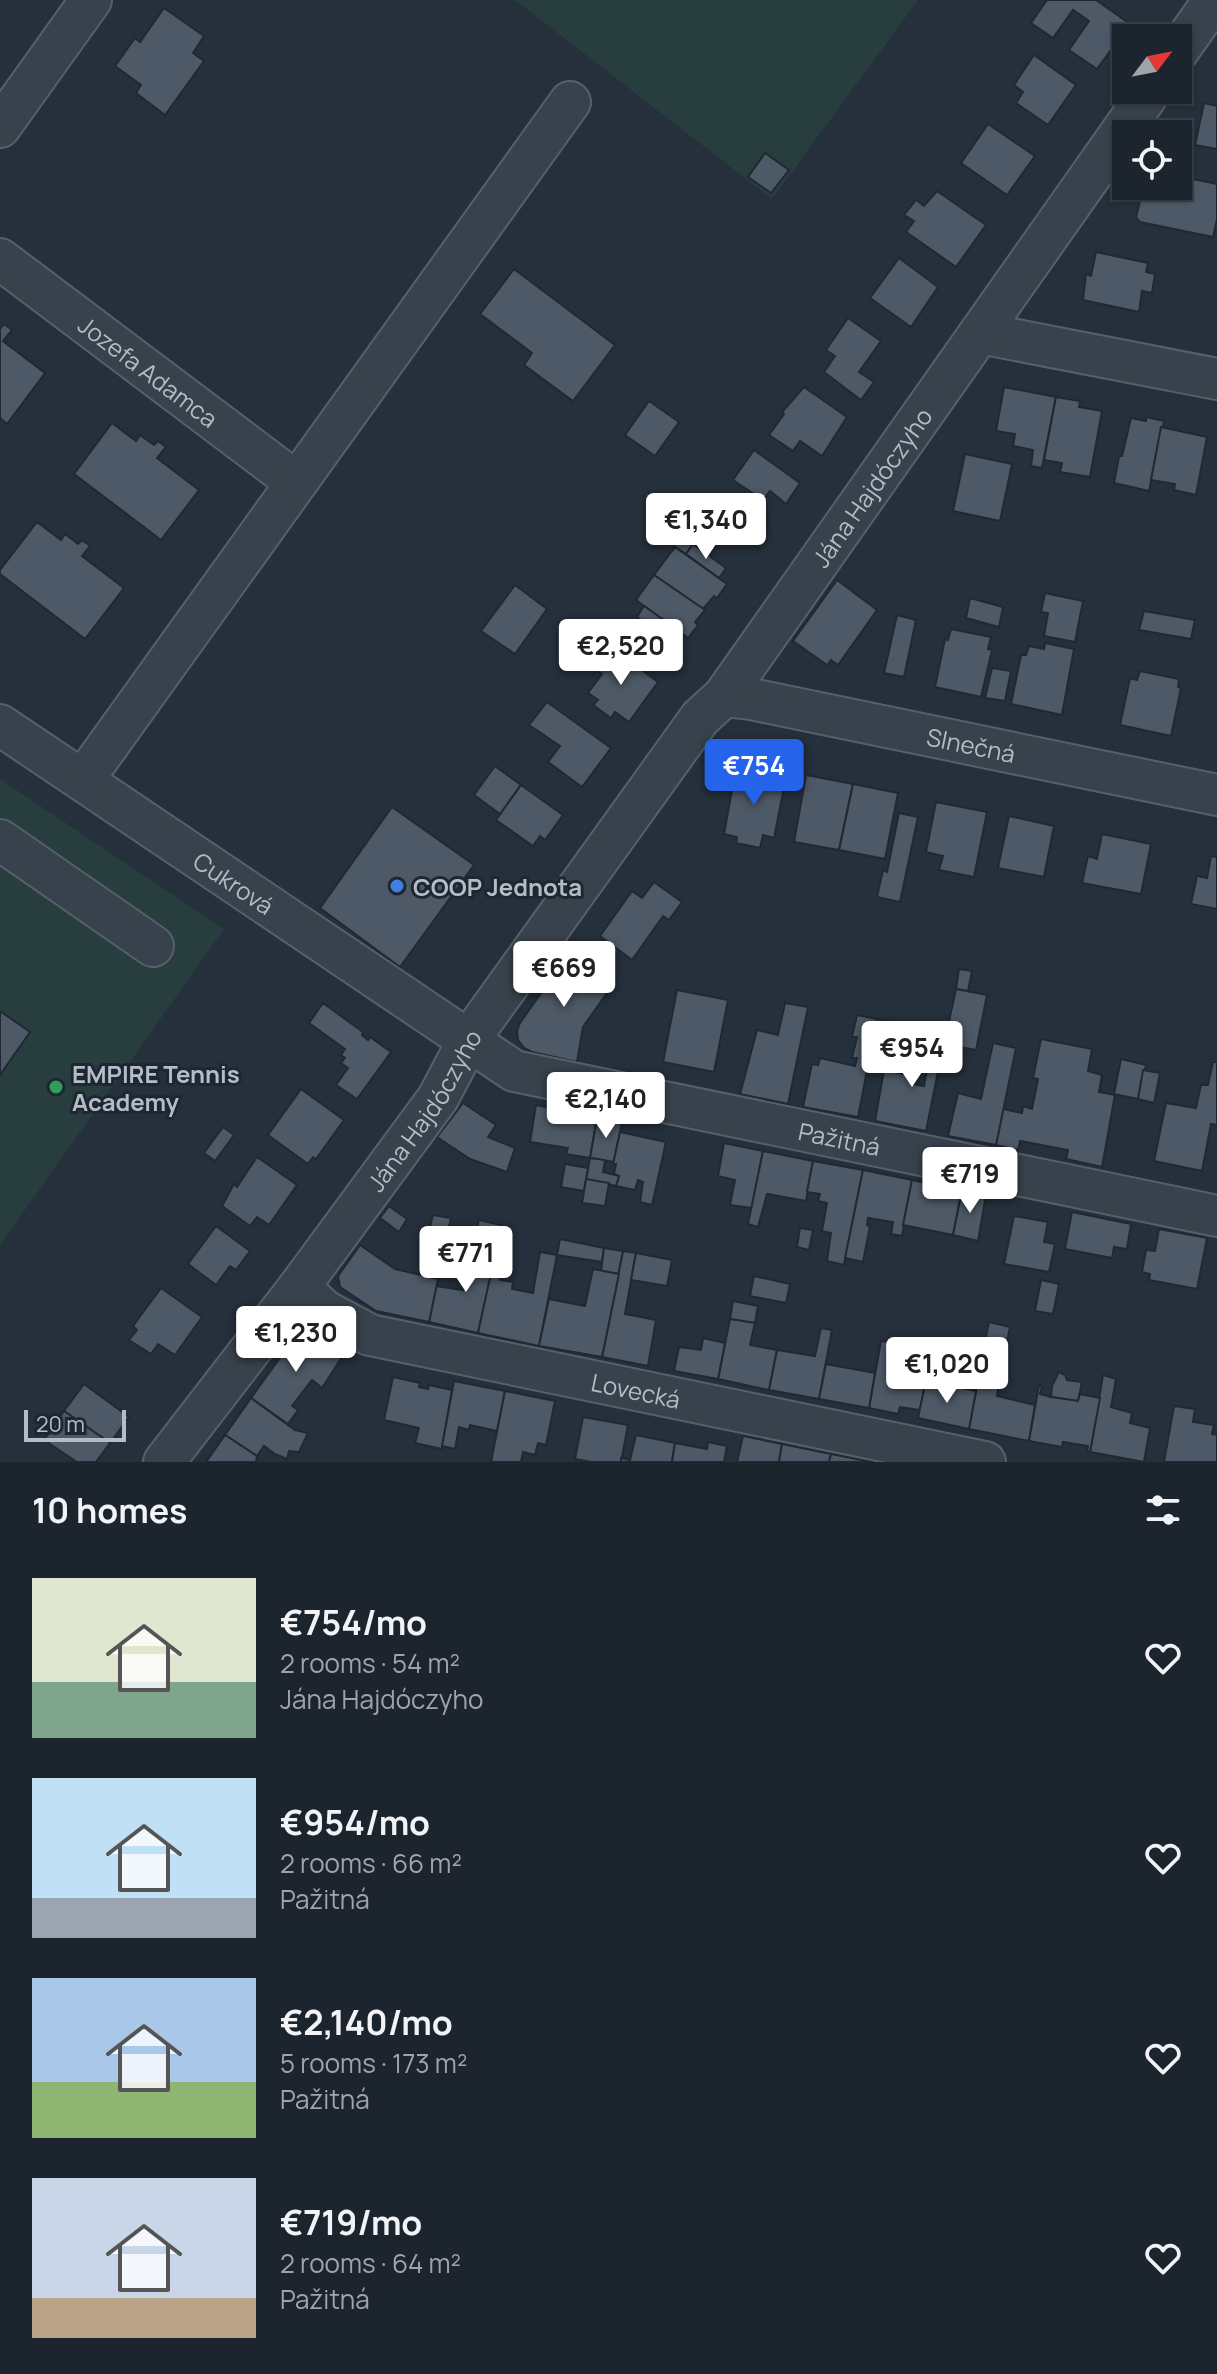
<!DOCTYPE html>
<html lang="en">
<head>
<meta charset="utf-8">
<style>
  body { margin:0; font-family:Manrope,sans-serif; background:#252c35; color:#f1f3f6; height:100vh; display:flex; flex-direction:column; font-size:30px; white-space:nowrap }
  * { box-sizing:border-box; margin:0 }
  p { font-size:26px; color:#a0a4aa }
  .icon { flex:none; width:44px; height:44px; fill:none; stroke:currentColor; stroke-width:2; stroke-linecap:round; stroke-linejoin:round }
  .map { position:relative; height:1462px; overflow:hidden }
  .sheet { display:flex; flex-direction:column; background:#1c242d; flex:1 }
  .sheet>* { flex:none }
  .needle { width:52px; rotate:58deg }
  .controls { position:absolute; left:1112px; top:24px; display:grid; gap:16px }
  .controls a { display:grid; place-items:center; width:80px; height:80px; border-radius:0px; background:#1c242d; box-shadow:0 2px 6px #0004,0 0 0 2px #3a4149; font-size:40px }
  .scale { position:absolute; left:24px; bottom:20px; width:102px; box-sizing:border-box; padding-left:8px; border:4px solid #b4bdc7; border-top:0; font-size:22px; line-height:28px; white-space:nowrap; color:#b4bdc7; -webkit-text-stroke:6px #1e2731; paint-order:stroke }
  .price { position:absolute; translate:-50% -68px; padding:0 18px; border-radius:8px; background:#fff; color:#222; font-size:26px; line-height:52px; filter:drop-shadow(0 2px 4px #0008) }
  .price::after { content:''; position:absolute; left:50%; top:48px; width:24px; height:18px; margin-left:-12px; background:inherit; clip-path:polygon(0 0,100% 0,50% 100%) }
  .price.current { background:#2563eb; color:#fff }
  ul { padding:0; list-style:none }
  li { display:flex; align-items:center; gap:24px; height:200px; padding:0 32px }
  li span { display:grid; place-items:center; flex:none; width:224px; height:160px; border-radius:0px; color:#555 }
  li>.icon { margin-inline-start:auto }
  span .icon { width:96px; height:96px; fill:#fffc; stroke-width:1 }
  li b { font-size:34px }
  h2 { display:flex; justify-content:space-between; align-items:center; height:96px; padding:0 32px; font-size:34px }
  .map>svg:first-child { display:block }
  .green { fill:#283e3e }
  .building { fill:#4e5967; stroke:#202933; stroke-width:2 }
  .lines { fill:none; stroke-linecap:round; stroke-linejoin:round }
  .minor-casing { stroke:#57606a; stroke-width:44 }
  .minor { stroke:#38424c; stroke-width:40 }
  .shop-dot { fill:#3f7fe0; stroke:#1e2731; stroke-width:3 }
  .leisure-dot { fill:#2e9e5b; stroke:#1e2731; stroke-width:3 }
  .labels { text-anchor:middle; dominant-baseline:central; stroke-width:6; stroke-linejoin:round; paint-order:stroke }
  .street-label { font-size:24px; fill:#b4bdc7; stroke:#1e2731 }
  .poi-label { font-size:24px; font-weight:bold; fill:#b4bdc7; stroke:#1e2731; text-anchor:start }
</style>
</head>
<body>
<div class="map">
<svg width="1217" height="1462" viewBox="0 0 1217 1462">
  <rect width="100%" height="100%" fill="#25303c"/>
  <g class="green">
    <path d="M515 0H918L772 199Z"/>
    <path d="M0 779 224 929 0 1245Z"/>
  </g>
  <g class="building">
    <path d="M1047 0H1096L1130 24 1097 69 1069 50 1089 21 1073 10 1053 38 1031 23Z"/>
    <path d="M164 8 204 36 193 53 204 61 165 115 136 93 141 85 115 66 135 38 140 42Z"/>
    <path d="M1034 55 1076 85 1048 125 1016 103 1023 92 1014 85Z"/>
    <path d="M1204 103 1217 106V149L1195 145Z"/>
    <path d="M988 124 1035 156 1007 195 961 163Z"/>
    <path d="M765 153 789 170 771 193 748 177Z"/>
    <path d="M1178 176 1217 184V219L1213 237 1140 222 1136 217 1140 201 1145 197 1155 199 1158 186H1178Z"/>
    <path d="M937 191 986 225 956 267 906 232 914 221 904 215 916 200 924 206Z"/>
    <path d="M1096 252 1148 263 1146 272 1155 274 1152 293 1142 291 1139 312 1083 300 1086 274 1091 276Z"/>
    <path d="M899 258 938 287 911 327 870 298Z"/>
    <path d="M514 269 615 345 573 401 524 365 532 353 480 314Z"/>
    <path d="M848 318 881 341 859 372 874 382 861 400 824 372 835 356 826 350Z"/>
    <path d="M4 324 12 330 3 341 45 373 7 424 0 418V329Z"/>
    <path d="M804 387 847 417 822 456 800 441 793 451 769 435 784 414 782 412Z"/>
    <path d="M1004 387 1056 397 1042 468 1031 466 1033 450 1013 446 1015 434 996 431Z"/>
    <path d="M1056 397 1080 401 1079 407 1102 411 1090 477 1060 472 1062 463 1044 460Z"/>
    <path d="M649 401 679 422 655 456 625 435Z"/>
    <path d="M1146 417 1164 421 1149 491 1114 483 1119 456H1122L1131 418 1146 421Z"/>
    <path d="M112 423 136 441 140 435 154 445 158 441 166 447 157 458 199 490 161 540 74 474Z"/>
    <path d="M1161 427 1207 437 1196 495 1174 490 1175 484 1151 480Z"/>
    <path d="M754 450 800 483 786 504 770 491 763 500 733 480Z"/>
    <path d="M965 454 1012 464 1000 521 953 511Z"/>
    <path d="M37 522 61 540 65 534 78 544 82 540 90 546 82 556 124 588 85 639 0 574V570Z"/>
    <path d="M682 536 693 544 686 554 674 546Z"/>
    <path d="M693 544 726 568 719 578 686 554Z"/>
    <path d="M675 547 727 584 717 598 714 596 703 609 654 575Z"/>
    <path d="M654 575 705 610 695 622 698 625 688 638 636 600Z"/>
    <path d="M837 580 877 610 838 665 831 660 827 665 793 641Z"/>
    <path d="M515 585 547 609 515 654 481 631Z"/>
    <path d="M1045 593 1083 601 1075 642 1044 636 1048 613 1041 612Z"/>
    <path d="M970 598 1003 607 999 627 966 618Z"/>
    <path d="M644 606 682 633 675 644 637 617Z"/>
    <path d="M1144 611 1195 620 1191 639 1139 630Z"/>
    <path d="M897 615 916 620 904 677 884 673Z"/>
    <path d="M951 629 991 637 988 649 992 650 981 697 935 687 945 639 948 640Z"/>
    <path d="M637 638 661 656 653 668 628 651Z"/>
    <path d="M1045 643 1074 649 1062 715 1011 704 1021 655H1026L1029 646 1044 649Z"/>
    <path d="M612 648 658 682 629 722 615 712 611 718 593 705 598 700 588 693 602 674 596 669Z"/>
    <path d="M992 668 1011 671 1005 701 985 698Z"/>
    <path d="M1140 671 1179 679 1178 687 1181 688 1171 736 1120 725 1130 678 1137 680Z"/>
    <path d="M547 702 611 748 582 787 548 762 560 746 529 725Z"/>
    <path d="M495 766 521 785 500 814 474 795Z"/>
    <path d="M736 768 786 778 774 838 763 835 760 848 736 843 737 837 724 834Z"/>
    <path d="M806 775 853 784 839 850 794 842Z"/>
    <path d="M853 784 898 793 885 859 839 850Z"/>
    <path d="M521 785 563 815 545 840 540 836 533 846 496 820Z"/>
    <path d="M936 802 987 812 974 877 939 870 943 856 926 852Z"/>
    <path d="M392 807 474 865 400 967 320 908Z"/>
    <path d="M899 813 918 817 900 902 877 897 883 870 887 872Z"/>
    <path d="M1009 816 1054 826 1044 877 998 868Z"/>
    <path d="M1102 834 1151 844 1141 894 1082 883 1088 856 1097 859Z"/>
    <path d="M1211 856 1217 857V909L1191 904 1197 876 1207 878Z"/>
    <path d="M654 882 682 902 669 920 663 916 632 960 600 936 632 891 642 898Z"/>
    <path d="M572 949 609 973 606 978 614 983 583 1027 577 1062 532 1052 524 1048 518 1040 517 1031 520 1023Z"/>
    <path d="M959 969 972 971 968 991 956 989Z"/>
    <path d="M956 989 987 995 976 1050 944 1044Z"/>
    <path d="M677 990 728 1000 714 1072 663 1062Z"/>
    <path d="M323 1003 363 1032 362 1035 368 1040 370 1037 391 1052 357 1099 336 1085 348 1068 341 1063 345 1058 341 1055 345 1049 309 1023Z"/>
    <path d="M785 1003 808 1007 788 1104 740 1094 757 1030 778 1035Z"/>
    <path d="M0 1011 30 1032 0 1075Z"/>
    <path d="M857 1015 877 1019 858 1117 803 1107 812 1064 818 1065 820 1058 855 1066 857 1058H852L857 1037H852Z"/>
    <path d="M877 1019 893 1022 887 1054 871 1051Z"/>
    <path d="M933 1023 947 1027 926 1131 875 1121 884 1070 914 1076 913 1084 924 1086 927 1069 920 1067 924 1050 927 1051Z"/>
    <path d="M1041 1039 1092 1049 1088 1071 1102 1075 1099 1092 1115 1095 1102 1167 1066 1159 1068 1150 1020 1141 1018 1150 996 1145 1003 1109 1022 1113 1023 1106 1032 1109 1038 1079 1033 1078Z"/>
    <path d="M993 1043 1016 1048 996 1145 948 1136 958 1093 981 1099Z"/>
    <path d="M1121 1059 1146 1065 1138 1099 1114 1094Z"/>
    <path d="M1213 1062H1217V1125L1211 1124 1202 1171 1154 1161 1166 1103 1196 1108 1201 1085H1208Z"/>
    <path d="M1143 1070 1160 1073 1154 1103 1138 1099Z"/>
    <path d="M301 1089 344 1120 316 1159 313 1157 308 1164 268 1135Z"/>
    <path d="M463 1103 496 1125 488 1137 515 1148 507 1172 470 1159 437 1137Z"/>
    <path d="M536 1105 597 1118 590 1158 566 1154 568 1148 530 1142Z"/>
    <path d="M597 1118 622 1122 614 1162 590 1158Z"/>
    <path d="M223 1127 234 1135 215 1161 204 1153Z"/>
    <path d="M620 1132 666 1142 652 1205 640 1202 643 1182 638 1180 635 1190 616 1186 619 1176 614 1174 616 1164H613Z"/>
    <path d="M724 1143 763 1151 752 1208 730 1205 735 1180 718 1176Z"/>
    <path d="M763 1151 813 1161 806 1201 767 1194 758 1227 748 1224Z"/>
    <path d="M257 1157 297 1185 269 1225 257 1217 250 1226 222 1206 234 1184 237 1187Z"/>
    <path d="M590 1158 605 1160 603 1172 619 1176 616 1186 586 1179Z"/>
    <path d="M813 1161 863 1170 844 1265 827 1261 831 1233 822 1231 827 1203 818 1201 820 1194 807 1192Z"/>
    <path d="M565 1164 588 1168 584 1191 561 1187Z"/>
    <path d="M863 1170 912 1180 902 1236 891 1234 893 1222 868 1218 867 1225 870 1226 863 1262 845 1258Z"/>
    <path d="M586 1179 609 1183 605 1206 582 1203Z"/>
    <path d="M912 1180 962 1190 953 1235 903 1225Z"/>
    <path d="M962 1190 986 1195 978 1241 953 1235Z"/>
    <path d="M389 1206 407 1219 399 1232 380 1218Z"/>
    <path d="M1072 1212 1131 1224 1127 1249 1114 1247 1112 1258 1065 1249Z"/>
    <path d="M433 1215 451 1218 445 1246 426 1243Z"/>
    <path d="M1014 1216 1048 1222 1044 1242 1055 1244 1049 1272 1004 1264Z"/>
    <path d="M479 1220 501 1225 497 1249 473 1244Z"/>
    <path d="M216 1226 250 1251 236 1270 230 1266 216 1285 188 1264Z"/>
    <path d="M800 1228 813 1230 809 1250 797 1247Z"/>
    <path d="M1159 1229 1207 1238 1197 1289 1149 1280 1150 1274 1142 1272 1146 1250 1155 1251Z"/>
    <path d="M560 1239 604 1248 602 1262 557 1255Z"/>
    <path d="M426 1243 445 1246 439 1274 421 1270Z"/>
    <path d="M473 1244 497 1249 478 1333 429 1322 436 1286 463 1290Z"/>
    <path d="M360 1245 395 1269 438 1279 429 1322 376 1311 340 1287 338 1276Z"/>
    <path d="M604 1248 623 1251 619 1274 601 1271Z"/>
    <path d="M496 1250 505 1253 500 1280 513 1282 512 1289 533 1293 540 1252 557 1255 539 1346 478 1333Z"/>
    <path d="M623 1251 636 1253 625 1314 656 1320 648 1366 602 1357Z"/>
    <path d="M636 1253 672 1260 667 1286 631 1280Z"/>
    <path d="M593 1269 619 1274 602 1357 539 1346 549 1299 585 1306Z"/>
    <path d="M754 1276 790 1284 786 1303 750 1296Z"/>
    <path d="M1041 1280 1059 1284 1053 1314 1035 1311Z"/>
    <path d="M161 1288 202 1317 175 1355 158 1344 151 1354 129 1340 137 1330 133 1326Z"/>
    <path d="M733 1301 758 1306 755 1323 730 1319Z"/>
    <path d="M730 1319 755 1323 750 1345 777 1350 769 1390 718 1379Z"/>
    <path d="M989 1322 1010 1327 1004 1356 983 1352Z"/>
    <path d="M302 1327 342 1357 322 1388 312 1380 292 1406 298 1410 288 1424 251 1398Z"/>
    <path d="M821 1328 832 1330 819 1399 769 1390 777 1350 815 1356Z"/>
    <path d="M703 1338 725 1343 718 1379 674 1371 679 1347 701 1350Z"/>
    <path d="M901 1338 933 1343 920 1410 900 1407 898 1414 869 1408 881 1341 900 1344Z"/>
    <path d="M983 1352 1004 1356 997 1396 1035 1405 1029 1441 969 1429Z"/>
    <path d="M826 1364 875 1373 869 1408 819 1399Z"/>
    <path d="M1059 1372 1065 1375 1067 1380 1082 1382 1078 1401 1051 1397 1052 1386Z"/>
    <path d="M1103 1375 1116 1379 1111 1407 1132 1413 1130 1423 1150 1428 1144 1462 1090 1452Z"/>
    <path d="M393 1377 420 1383 419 1387 428 1389 429 1385 452 1390 442 1449 415 1443 419 1428 384 1420Z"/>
    <path d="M926 1380 976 1391 969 1429 918 1418Z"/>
    <path d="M454 1381 505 1391 497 1431 470 1425 469 1430 459 1427 455 1449 442 1446Z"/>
    <path d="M84 1384 129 1417 110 1443 64 1411Z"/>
    <path d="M1039 1385 1042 1386 1040 1394 1051 1397 1078 1401 1080 1394 1100 1398 1090 1452 1087 1451 1088 1446 1063 1442 1062 1447 1029 1441Z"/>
    <path d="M505 1391 555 1401 546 1445 538 1443 535 1455 523 1452 521 1462H491Z"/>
    <path d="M251 1398 295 1430 308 1433 299 1452 289 1451 287 1459 275 1454 264 1446 257 1456 225 1435Z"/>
    <path d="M1174 1406 1195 1409 1193 1422 1214 1425 1212 1434 1217 1435V1462H1164Z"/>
    <path d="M64 1411 110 1443 96 1462H77L44 1440Z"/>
    <path d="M583 1417 628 1425 621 1462H591L575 1459Z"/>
    <path d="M225 1435 257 1456 256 1462H206Z"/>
    <path d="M636 1435 675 1443 672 1462H621V1458L630 1460Z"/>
    <path d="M743 1436 782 1444 779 1462H737Z"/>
    <path d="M708 1442 727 1446 724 1462H672L675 1443 707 1449Z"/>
    <path d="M782 1444 831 1454 829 1462H779Z"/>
    <path d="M831 1454 872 1462H829Z"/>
  </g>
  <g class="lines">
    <defs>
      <g id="minor">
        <path d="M1178 51 1214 0"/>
        <path d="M0 127 91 0"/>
        <path id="s1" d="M0 259 296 482"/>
        <path d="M980 333 1217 379"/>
        <path id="s2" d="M724 696 751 699 1217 795"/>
        <path id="s3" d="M0 725 514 1071 1217 1216"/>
        <path d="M83 780 570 102"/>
        <path d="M0 840 153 946"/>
        <path id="s4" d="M299 1287 325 1311 370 1335 985 1462"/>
        <path id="s5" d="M164 1462 299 1287 438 1098 468 1041 700 718 724 696 1151 90"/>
      </g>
    </defs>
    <use href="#minor" class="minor-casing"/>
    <use href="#minor" class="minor"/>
  </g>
  <circle class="shop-dot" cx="397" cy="886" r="8"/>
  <circle class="leisure-dot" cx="56" cy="1087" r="8"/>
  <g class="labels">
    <g class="street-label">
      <text stroke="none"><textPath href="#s1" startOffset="186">Jozefa Adamca</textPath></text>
      <text stroke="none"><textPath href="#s5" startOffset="1206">Jána Hajdóczyho</textPath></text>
      <text stroke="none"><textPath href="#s2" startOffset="252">Slnečná</textPath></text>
      <text stroke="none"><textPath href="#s3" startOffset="282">Cukrová</textPath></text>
      <text stroke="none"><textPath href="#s5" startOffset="438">Jána Hajdóczyho</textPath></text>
      <text stroke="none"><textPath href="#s3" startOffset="952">Pažitná</textPath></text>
      <text stroke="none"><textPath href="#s4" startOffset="358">Lovecká</textPath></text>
    </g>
    <g class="poi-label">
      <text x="413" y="886">COOP Jednota</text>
      <text x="72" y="1073">EMPIRE Tennis<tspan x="72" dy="28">Academy</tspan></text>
    </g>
  </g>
</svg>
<div class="controls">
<a><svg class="needle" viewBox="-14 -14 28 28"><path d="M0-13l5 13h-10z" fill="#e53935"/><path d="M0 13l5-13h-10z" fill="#a0a4aa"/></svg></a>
<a><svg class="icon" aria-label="locate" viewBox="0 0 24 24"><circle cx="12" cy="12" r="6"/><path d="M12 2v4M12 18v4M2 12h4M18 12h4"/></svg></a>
</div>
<div class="scale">20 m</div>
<b class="price" style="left:706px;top:561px">€1,340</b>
<b class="price" style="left:621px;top:687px">€2,520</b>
<b class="price current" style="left:754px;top:807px">€754</b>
<b class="price" style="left:564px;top:1009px">€669</b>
<b class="price" style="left:912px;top:1089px">€954</b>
<b class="price" style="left:606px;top:1140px">€2,140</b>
<b class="price" style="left:970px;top:1215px">€719</b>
<b class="price" style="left:466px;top:1294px">€771</b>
<b class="price" style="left:296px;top:1374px">€1,230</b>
<b class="price" style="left:947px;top:1405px">€1,020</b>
</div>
<section class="sheet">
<h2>10 homes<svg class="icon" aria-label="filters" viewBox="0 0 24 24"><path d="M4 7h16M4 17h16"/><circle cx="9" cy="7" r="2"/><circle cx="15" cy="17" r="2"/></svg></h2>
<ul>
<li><span style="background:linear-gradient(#dfe7d0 65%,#7fa58c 0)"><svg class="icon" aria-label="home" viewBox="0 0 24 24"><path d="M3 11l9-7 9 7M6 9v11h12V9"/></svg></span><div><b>€754/mo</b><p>2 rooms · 54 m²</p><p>Jána Hajdóczyho</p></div><svg class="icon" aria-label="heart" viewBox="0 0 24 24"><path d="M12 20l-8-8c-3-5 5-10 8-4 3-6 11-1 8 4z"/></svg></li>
<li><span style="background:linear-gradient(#bfe0f5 75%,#9aa5b1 0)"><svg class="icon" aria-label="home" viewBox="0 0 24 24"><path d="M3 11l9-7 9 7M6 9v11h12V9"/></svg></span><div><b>€954/mo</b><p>2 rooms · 66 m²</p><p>Pažitná</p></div><svg class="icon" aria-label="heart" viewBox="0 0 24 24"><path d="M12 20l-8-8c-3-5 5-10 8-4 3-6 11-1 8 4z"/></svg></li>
<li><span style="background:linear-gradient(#a9c7e8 65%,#8fb573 0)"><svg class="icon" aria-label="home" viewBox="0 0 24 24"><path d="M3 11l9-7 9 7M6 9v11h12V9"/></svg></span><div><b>€2,140/mo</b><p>5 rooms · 173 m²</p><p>Pažitná</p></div><svg class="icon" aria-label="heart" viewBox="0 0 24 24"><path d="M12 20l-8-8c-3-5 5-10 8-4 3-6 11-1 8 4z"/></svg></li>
<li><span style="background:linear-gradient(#c9d6e8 75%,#b9a48a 0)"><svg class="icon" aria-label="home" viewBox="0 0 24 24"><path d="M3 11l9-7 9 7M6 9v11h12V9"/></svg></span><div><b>€719/mo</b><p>2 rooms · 64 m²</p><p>Pažitná</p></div><svg class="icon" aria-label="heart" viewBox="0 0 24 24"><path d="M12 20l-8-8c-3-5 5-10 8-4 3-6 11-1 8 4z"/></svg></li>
</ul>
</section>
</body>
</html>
